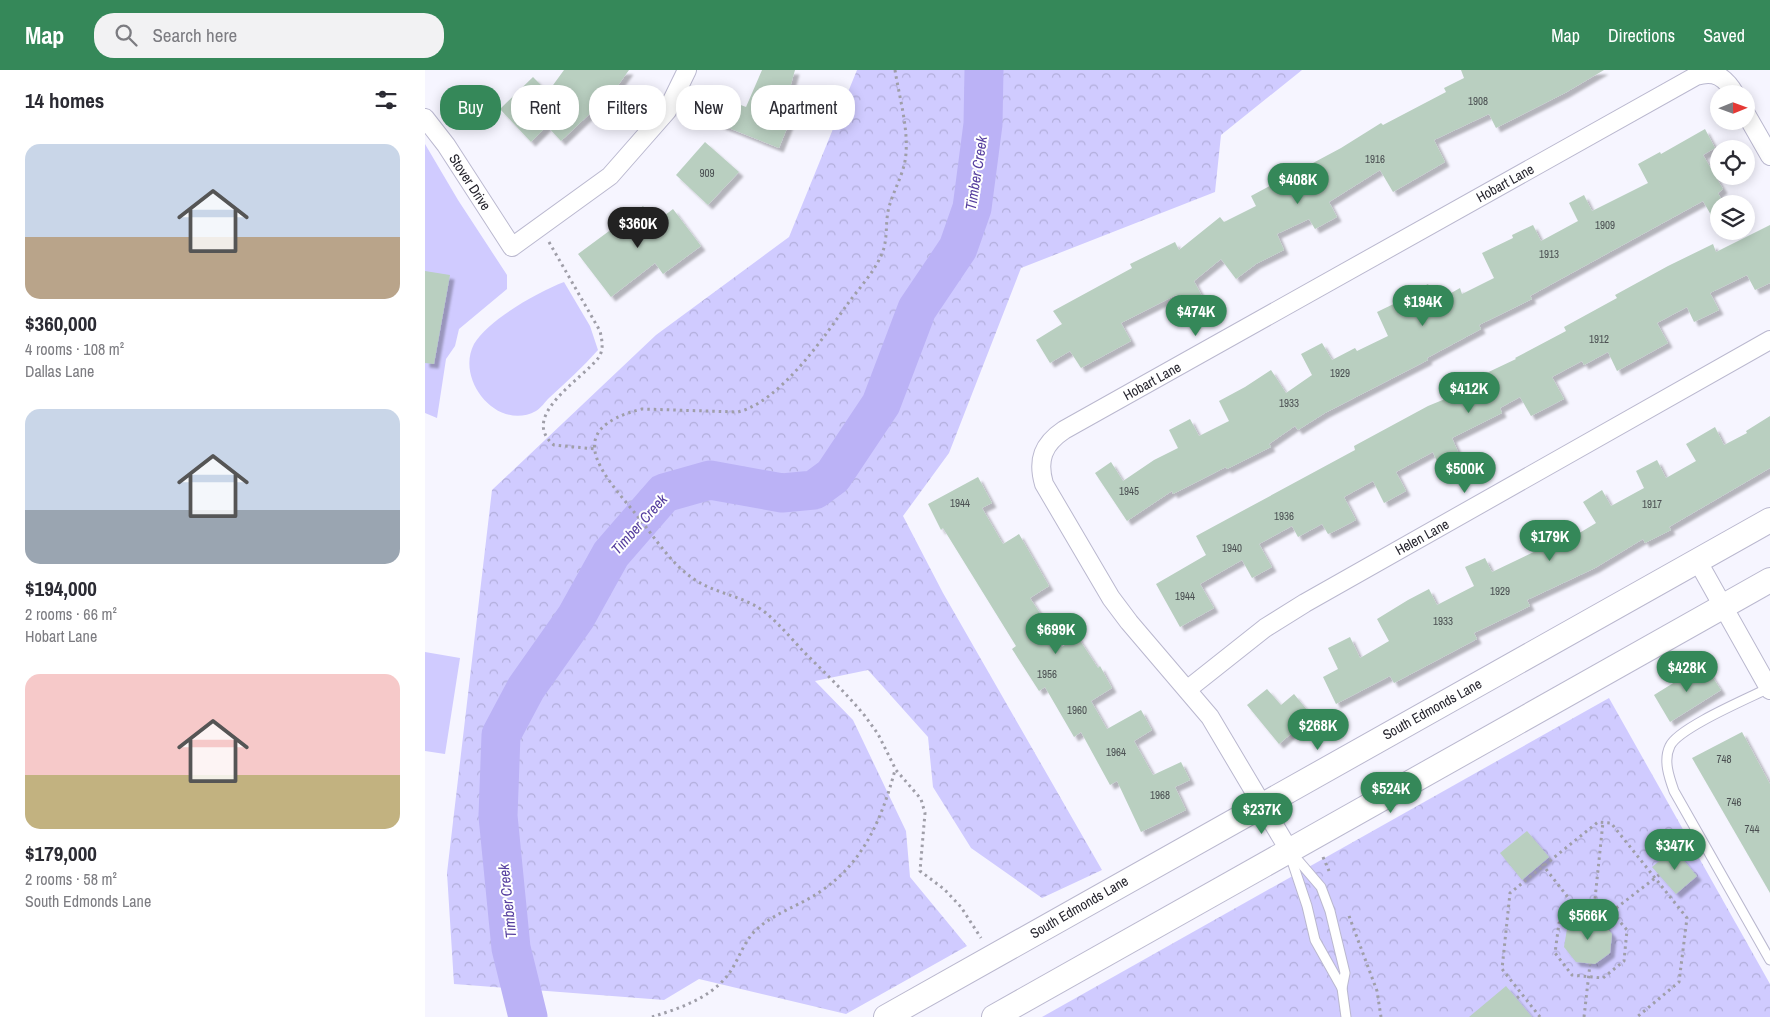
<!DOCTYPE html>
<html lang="en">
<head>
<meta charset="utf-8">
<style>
  body { margin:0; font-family:"Archivo Narrow",sans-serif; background:#f2f2f3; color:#2b2b33; height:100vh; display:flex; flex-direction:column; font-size:19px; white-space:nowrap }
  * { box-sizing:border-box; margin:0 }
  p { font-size:16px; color:#7c7c81 }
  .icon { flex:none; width:28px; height:28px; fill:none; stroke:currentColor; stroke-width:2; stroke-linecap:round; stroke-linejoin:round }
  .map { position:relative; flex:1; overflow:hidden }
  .sheet { display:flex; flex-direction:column; background:#fff; width:425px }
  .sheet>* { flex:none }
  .hud { position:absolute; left:15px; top:15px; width:475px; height:45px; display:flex; gap:10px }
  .needle { width:32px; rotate:89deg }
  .tools { position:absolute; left:1285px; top:15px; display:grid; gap:10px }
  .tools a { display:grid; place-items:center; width:45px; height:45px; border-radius:50%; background:#fff; box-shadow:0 2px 12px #0003; font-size:25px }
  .price { position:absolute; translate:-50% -42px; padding:0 11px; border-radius:18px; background:#358859; color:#fff; font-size:16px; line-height:32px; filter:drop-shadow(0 1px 2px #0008) }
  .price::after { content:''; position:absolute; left:50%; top:30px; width:15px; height:11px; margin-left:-8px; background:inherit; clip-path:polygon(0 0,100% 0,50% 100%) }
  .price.selected { background:#222; color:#fff }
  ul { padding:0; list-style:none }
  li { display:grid; align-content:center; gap:10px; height:265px; padding:0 25px }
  li span { display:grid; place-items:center; height:155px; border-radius:15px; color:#555 }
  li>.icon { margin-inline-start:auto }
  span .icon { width:90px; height:90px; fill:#fffc; stroke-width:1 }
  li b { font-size:21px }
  h2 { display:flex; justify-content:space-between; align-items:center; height:60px; padding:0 25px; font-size:21px }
  .pill { padding:0 18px; border-radius:20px; background:#fff; box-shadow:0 2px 12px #0003; font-size:18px; line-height:45px }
  .pill.selected { background:#358859; color:#fff }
  header { display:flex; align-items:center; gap:30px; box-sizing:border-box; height:70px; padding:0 25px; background:#358859; color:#fff }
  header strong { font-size:24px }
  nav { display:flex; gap:28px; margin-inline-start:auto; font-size:18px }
  .search { width:350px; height:45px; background:#f2f2f3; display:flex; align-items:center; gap:12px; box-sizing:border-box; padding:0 18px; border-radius:20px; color:#7c7c81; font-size:19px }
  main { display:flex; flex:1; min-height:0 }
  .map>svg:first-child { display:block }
  .green { fill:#d0cbff }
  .forest { fill:url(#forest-crowns) }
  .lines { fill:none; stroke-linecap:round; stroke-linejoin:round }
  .river { stroke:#bbb2f6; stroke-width:39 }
  .building { fill:#b9cfc0; filter:url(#shadow) }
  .service-casing { stroke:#bab8cf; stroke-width:11 }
  .minor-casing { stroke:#bab8cf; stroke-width:20 }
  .secondary-casing { stroke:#bab8cf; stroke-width:26 }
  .path { stroke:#9f9ea8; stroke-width:3; stroke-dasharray:2.5 4; stroke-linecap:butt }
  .service { stroke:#fff; stroke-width:9 }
  .minor { stroke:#fff; stroke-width:18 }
  .secondary { stroke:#fff; stroke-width:24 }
  .labels { text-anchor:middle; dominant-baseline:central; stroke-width:4; stroke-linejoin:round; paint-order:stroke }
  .number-label { font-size:11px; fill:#4b5052 }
  .street-label { font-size:14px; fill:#26252e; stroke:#fff }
  .water-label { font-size:15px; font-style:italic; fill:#553e9e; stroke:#fff }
</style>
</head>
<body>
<header>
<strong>Map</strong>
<div class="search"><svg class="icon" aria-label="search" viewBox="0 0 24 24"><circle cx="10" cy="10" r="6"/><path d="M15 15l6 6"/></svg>Search here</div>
<nav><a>Map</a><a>Directions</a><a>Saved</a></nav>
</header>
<main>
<section class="sheet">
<h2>14 homes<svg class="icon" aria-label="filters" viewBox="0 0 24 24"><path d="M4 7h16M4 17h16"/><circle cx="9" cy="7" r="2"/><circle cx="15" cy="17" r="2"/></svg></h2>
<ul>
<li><span style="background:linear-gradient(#c9d6e8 60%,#b9a48a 0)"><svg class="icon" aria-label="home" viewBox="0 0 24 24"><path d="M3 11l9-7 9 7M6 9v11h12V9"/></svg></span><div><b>$360,000</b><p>4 rooms · 108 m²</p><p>Dallas Lane</p></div></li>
<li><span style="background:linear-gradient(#c9d6e8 65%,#9aa5b1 0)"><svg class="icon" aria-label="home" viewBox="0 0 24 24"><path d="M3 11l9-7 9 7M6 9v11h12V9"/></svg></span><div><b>$194,000</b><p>2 rooms · 66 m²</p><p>Hobart Lane</p></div></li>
<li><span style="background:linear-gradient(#f6c9c9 65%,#c2b280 0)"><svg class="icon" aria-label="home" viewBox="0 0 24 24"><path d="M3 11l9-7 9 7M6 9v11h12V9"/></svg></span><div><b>$179,000</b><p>2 rooms · 58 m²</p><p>South Edmonds Lane</p></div></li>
</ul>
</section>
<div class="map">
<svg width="1345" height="947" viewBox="0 0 1345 947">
  <defs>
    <pattern id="forest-crowns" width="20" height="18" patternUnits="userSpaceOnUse" patternTransform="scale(1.25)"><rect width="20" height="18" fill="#d0cbff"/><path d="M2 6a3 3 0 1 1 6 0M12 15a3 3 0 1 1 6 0" fill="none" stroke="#b2aedb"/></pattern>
    <filter id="shadow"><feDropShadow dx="4.5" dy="4.5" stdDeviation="1" flood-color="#0004"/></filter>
  </defs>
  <rect width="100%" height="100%" fill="#f6f5ff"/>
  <g class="green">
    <path d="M0 74 33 130 82 205V219L34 259 30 276 21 289 12 348 0 343Z"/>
    <path d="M139 212 165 256 173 280C158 297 141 312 124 328 120 332 116 338 111 341 73 362 30 310 49 274 63 250 113 222 139 212Z"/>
    <path d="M0 582 35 588 20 684 0 681Z"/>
  </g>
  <g class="forest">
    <path d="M432 0H877L796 65 790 122 596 198 524 383 478 446 518 523 677 800 617 828 546 778 508 717 503 667 443 600 390 611 428 650 481 761 485 807 542 876 421 944 274 909 239 930 29 914 22 803 67 420 231 265 364 167Z"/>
    <path d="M1184 628 1345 914V947H617Z"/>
  </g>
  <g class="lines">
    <path class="river" d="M103 947 86 878 73 746 76 665 101 618 151 547 186 484 239 423 285 410 357 423 389 420 408 406 456 334 492 239 533 178 547 138 558 54 559 0"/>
  </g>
  <g class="building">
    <path d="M139 0H204L177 38 173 36 136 71 122 56 106 72 75 39 108 7 123 22Z"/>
    <path d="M337 0H370L361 32 371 36 354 78 291 53 300 29 321 37Z"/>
    <path d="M1036 0H1179L1140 23 1071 58 1064 44 1009 70 1020 92 968 122 955 100 904 132 912 147 890 159 884 149 852 164 859 180 831 194 811 209 796 189 769 211 779 230 759 240 751 225 696 253 706 271 656 298 645 281 625 293 611 270 637 254 628 241 707 198 705 194 750 172 754 180 795 147 799 152 831 136 826 126 916 78 956 53 958 55 1021 22 1019 18 1039 8Z"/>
    <path d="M1280 59 1290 78 1278 85 1298 119 1293 123 1299 134H1294V140L1286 145 1278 131 1105 226 1107 229 1054 255 1056 259 1002 288 1003 290 900 343 873 360 870 356 844 374 846 377 802 399 801 397 748 424 747 421 702 451 670 403 686 392 698 411 729 390 753 378 744 360 765 349 774 366 804 351 794 331 820 317 846 300 861 323 887 305 876 284 897 273 907 290 930 278 932 281 963 266 952 242 983 227 982 225 1003 214 1012 231 1035 218 1037 224 1069 208 1057 183 1088 168 1087 165 1108 155 1116 171 1153 151 1144 133 1159 125 1167 141 1223 113 1213 94 1235 82 1236 84Z"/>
    <path d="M280 72 314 102 283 135 251 105Z"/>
    <path d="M218 136 231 152 248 139 276 176 238 204 230 193 186 227 153 184Z"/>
    <path d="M1345 155V213L1330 220 1322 205 1285 223 1294 240 1269 252 1262 237 1232 253 1243 273 1192 301 1183 282 1159 295 1157 291 1127 307 1139 329 1106 346 1095 327 1075 338 1077 343 1027 368 1037 391 1015 399 1008 382 971 402 981 421 959 433 948 411 919 427 931 450 908 462 903 464 897 454 873 467 867 456 834 474 847 497 827 508 817 490 775 514 789 538 755 557 731 514 781 485 771 466 930 380 929 376 1003 336 1037 322 1034 316 1091 289 1090 288 1141 261 1139 257 1192 228 1190 225 1243 196 1288 174 1291 182Z"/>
    <path d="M0 201 25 205 9 294 0 293Z"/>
    <path d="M1345 346V398L1244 457 1246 460 1220 473 1218 469 1170 498 1102 530 1105 536 1049 563 1052 569 969 613 965 606 911 634 898 607 913 599 903 578 925 567 935 588 964 571 952 549 983 530 1004 519 1012 535 1049 516 1040 497 1060 488 1067 502 1117 478 1109 460 1130 450 1141 471 1171 453 1158 432 1177 420 1186 436 1219 418 1211 401 1232 390 1241 408 1271 391 1261 374 1290 357 1299 375 1322 363 1321 361Z"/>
    <path d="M553 407 567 433 557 438 578 474 594 464 624 516 605 528 637 577 652 566 673 598 675 596 687 618 666 631 682 659 716 640 727 660 709 671 728 705 756 692 765 710 750 717 761 740 716 762 692 711 685 715 656 662 649 667 620 617 614 621 587 579 591 576 518 458 516 460 503 434Z"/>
    <path d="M1279 594 1296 620 1245 652 1229 625Z"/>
    <path d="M842 619 856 635 869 624 887 646 854 674 822 635Z"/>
    <path d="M1317 662 1345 714V823L1267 688Z"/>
    <path d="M1102 761 1124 787 1097 810 1075 783Z"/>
    <path d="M1249 779 1272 806 1251 824 1227 797Z"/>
    <path d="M1157 847 1175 849 1187 864 1185 883 1170 894 1151 892 1139 877 1142 859Z"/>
    <path d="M1081 916 1107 947H1044Z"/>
  </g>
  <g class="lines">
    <defs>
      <g id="service">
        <path d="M1344 618C1324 628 1253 658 1245 676 1238 690 1244 707 1249 721L1345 890"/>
        <path d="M866 782 896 817 905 841 920 903 917 918 921 947"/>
        <path d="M865 785 882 836 890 870 917 918"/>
      </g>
      <g id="minor">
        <path d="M1321 44 1345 86"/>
        <path d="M0 48 21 75 87 177 185 106 242 41 262 0"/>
        <path d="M1272 490 1345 620"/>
        <path d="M763 619 840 558 880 533 1345 270"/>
        <path d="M864 780 785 647 704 552 686 528 619 414C612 390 618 374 639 360L1271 6C1290 0 1300 7 1310 24"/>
      </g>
      <g id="secondary">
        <path d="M461 947 1345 450"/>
        <path d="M569 947 1345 510"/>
      </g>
    </defs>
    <use href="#service" class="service-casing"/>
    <use href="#minor" class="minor-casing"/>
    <use href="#secondary" class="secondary-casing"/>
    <g class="path">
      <path d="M470 0C474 26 483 56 481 83 480 102 469 119 464 137 460 152 463 166 458 181 451 200 436 216 424 232 399 267 356 331 313 342L217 339C133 360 179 405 214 448 230 468 245 492 266 507 288 524 319 525 341 543 354 554 366 568 378 581 399 602 421 623 440 646L453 664 471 700 496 729 500 743 495 801 519 819 536 837 556 868"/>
      <path d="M124 172 175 261C177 270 179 279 174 287 158 309 93 346 129 375L170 379"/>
      <path d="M898 787 904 801"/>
      <path d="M1117 794 1152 839"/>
      <path d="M1157 835 1184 839 1202 860 1199 891 1178 908 1147 905 1130 883 1134 853Z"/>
      <path d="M1186 842 1234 805"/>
      <path d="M924 846 952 921 956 947"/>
      <path d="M1168 848 1178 752"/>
      <path d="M1092 928 1097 924"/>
      <path d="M227 947C255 938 287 928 305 902 314 889 319 871 331 860 350 842 375 836 396 821 439 792 457 748 470 700"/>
      <path d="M1115 947 1077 899 1085 823 1173 752 1186 753 1262 848 1254 912 1212 947"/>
      <path d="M1159 947 1165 894"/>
    </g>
    <use href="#service" class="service"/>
    <use href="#minor" class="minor"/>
    <use href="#secondary" class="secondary"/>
  </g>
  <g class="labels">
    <g class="number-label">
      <text x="1053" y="31">1908</text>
      <text x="950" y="89">1916</text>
      <text x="282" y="103">909</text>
      <text x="1180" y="155">1909</text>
      <text x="1124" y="184">1913</text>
      <text x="1174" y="269">1912</text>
      <text x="915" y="303">1929</text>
      <text x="864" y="333">1933</text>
      <text x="704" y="421">1945</text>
      <text x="535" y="433">1944</text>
      <text x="1227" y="434">1917</text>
      <text x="859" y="446">1936</text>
      <text x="807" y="478">1940</text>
      <text x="1075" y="521">1929</text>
      <text x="760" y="526">1944</text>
      <text x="1018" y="551">1933</text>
      <text x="622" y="604">1956</text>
      <text x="652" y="640">1960</text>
      <text x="691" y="682">1964</text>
      <text x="1299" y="689">748</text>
      <text x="735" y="725">1968</text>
      <text x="1309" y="732">746</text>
      <text x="1327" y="759">744</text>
    </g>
    <g class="street-label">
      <text transform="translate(45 112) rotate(57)">Stover Drive</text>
      <text transform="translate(1080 113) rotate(-29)">Hobart Lane</text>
      <text transform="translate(727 311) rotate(-29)">Hobart Lane</text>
      <text transform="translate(997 467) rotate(-29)">Helen Lane</text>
      <text transform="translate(1007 639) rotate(-29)">South Edmonds Lane</text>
      <text transform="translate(654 837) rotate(-30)">South Edmonds Lane</text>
    </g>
    <g class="water-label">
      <text transform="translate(551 103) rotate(-81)">Timber Creek</text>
      <text transform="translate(214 454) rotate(-48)">Timber Creek</text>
      <text transform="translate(82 831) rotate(-96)">Timber Creek</text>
    </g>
  </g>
</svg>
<div class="tools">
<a><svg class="needle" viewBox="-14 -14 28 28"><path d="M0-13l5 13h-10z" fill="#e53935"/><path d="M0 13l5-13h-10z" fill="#7c7c81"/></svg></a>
<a><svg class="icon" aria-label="locate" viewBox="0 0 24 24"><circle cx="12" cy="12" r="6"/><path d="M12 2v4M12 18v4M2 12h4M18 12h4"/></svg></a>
<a><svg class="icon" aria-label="layers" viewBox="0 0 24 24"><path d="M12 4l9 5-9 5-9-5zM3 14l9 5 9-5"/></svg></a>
</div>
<b class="price" style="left:873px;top:135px">$408K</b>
<b class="price selected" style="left:213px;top:179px">$360K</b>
<b class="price" style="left:998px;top:257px">$194K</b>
<b class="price" style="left:771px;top:267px">$474K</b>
<b class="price" style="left:1044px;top:344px">$412K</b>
<b class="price" style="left:1040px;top:424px">$500K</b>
<b class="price" style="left:1125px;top:492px">$179K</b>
<b class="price" style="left:631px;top:585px">$699K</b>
<b class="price" style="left:1262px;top:623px">$428K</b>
<b class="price" style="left:893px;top:681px">$268K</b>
<b class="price" style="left:966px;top:744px">$524K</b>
<b class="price" style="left:837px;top:765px">$237K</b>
<b class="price" style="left:1250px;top:801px">$347K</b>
<b class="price" style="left:1163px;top:871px">$566K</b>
<div class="hud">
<a class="pill selected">Buy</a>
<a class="pill">Rent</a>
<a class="pill">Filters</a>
<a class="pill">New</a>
<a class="pill">Apartment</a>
</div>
</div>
</main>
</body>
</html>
